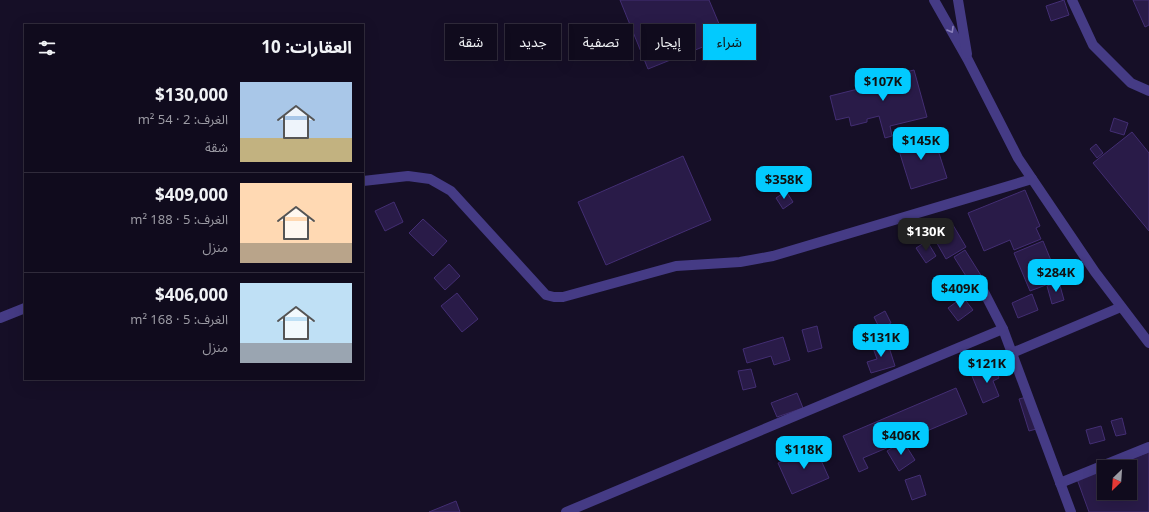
<!DOCTYPE html>
<html lang="ar">
<head>
<meta charset="utf-8">
<style>
  body { margin:0; font-family:"Noto Sans","Noto Sans Arabic",sans-serif; background:#1e192a; color:#f1f3f6; direction:rtl; height:100vh; display:flex; flex-direction:column; font-size:15px; white-space:nowrap }
  * { box-sizing:border-box; margin:0 }
  p { font-size:13px; color:#9c9ba4 }
  .icon { flex:none; width:22px; height:22px; fill:none; stroke:currentColor; stroke-width:2; stroke-linecap:round; stroke-linejoin:round }
  .map { position:relative; flex:1; overflow:hidden; direction:ltr }
  .drawer { position:absolute; left:24px; top:24px; width:340px; height:356px; display:flex; flex-direction:column; background:#100b1d; border-radius:0px; box-shadow:0 4px 16px #0002,0 0 0 1px #302b3b; direction:rtl }
  .drawer>* { flex:none }
  .banner { position:absolute; left:376px; top:24px; width:380px; height:36px; direction:rtl; display:flex; gap:8px }
  .needle { width:26px; rotate:205deg }
  .controls { position:absolute; left:1097px; top:460px; display:grid; gap:8px }
  .controls a { display:grid; place-items:center; width:40px; height:40px; border-radius:0px; background:#100b1d; box-shadow:0 4px 16px #0002,0 0 0 1px #302b3b; font-size:20px }
  .price { position:absolute; translate:-50% -34px; padding:0 9px; border-radius:8px; background:#02cafe; color:#111; font-size:13px; line-height:26px; filter:drop-shadow(0 1px 2px #0008) }
  .price::after { content:''; position:absolute; left:50%; top:24px; width:12px; height:9px; margin-left:-6px; background:inherit; clip-path:polygon(0 0,100% 0,50% 100%) }
  .price.active { background:#222; color:#fff }
  ul { padding:0; list-style:none }
  li { display:flex; align-items:center; gap:12px; height:100px; padding:0 12px }
  li+li { border-top:1px solid #302b3b }
  li span { display:grid; place-items:center; flex:none; width:112px; height:80px; border-radius:0px; color:#555 }
  li>.icon { margin-inline-start:auto }
  span .icon { width:48px; height:48px; fill:#fffc; stroke-width:1 }
  li b { font-size:17px }
  h2 { display:flex; justify-content:space-between; align-items:center; height:48px; padding:0 12px; font-size:17px }
  .chip { padding:0 14px; border-radius:0px; background:#100b1d; box-shadow:0 4px 16px #0002,0 0 0 1px #302b3b; font-size:14px; line-height:36px }
  .chip.active { background:#02cafe; color:#111 }
  .map>svg:first-child { display:block }
  .building { fill:#291b48; stroke:#432e73 }
  .lines { fill:none; stroke-linecap:round; stroke-linejoin:round }
  .minor { stroke:#453b85; stroke-width:10 }
  .tertiary { stroke:#453b85; stroke-width:10 }
  .oneway { stroke:#8a80bc }
</style>
</head>
<body>
<div class="map">
<svg width="1149" height="512" viewBox="0 0 1149 512">
  <rect width="100%" height="100%" fill="#160f27"/>
  <g class="building">
    <path d="M620 0H709L725 38 648 69Z"/>
    <path d="M1064 0 1069 15 1051 21 1046 6Z"/>
    <path d="M1133 0H1149V25L1145 27Z"/>
    <path d="M914 70 927 117 890 126 892 136 885 138 879 116 867 119V122L851 126 849 117 836 120 830 96 866 87 865 82Z"/>
    <path d="M1114 118 1128 123 1124 135 1110 131Z"/>
    <path d="M1132 132 1149 153V231L1093 163Z"/>
    <path d="M920 133 924 145 935 141 947 178 911 189 896 141Z"/>
    <path d="M1096 144 1103 153 1097 158 1090 149Z"/>
    <path d="M683 156 711 220 606 265 578 202Z"/>
    <path d="M1025 190 1040 226 1036 228 1041 239 1014 250 1010 240 984 251 968 213Z"/>
    <path d="M786 191 793 202 783 209 776 198Z"/>
    <path d="M394 202 403 222 385 231 375 211Z"/>
    <path d="M423 219 447 241 433 256 409 233Z"/>
    <path d="M950 220 966 247 946 259 930 231Z"/>
    <path d="M927 241 936 256 926 263 916 248Z"/>
    <path d="M1043 241 1059 280 1030 291 1014 253Z"/>
    <path d="M965 250 987 285 976 292 954 257Z"/>
    <path d="M449 264 460 276 445 290 434 278Z"/>
    <path d="M1059 282 1064 300 1052 304 1047 286Z"/>
    <path d="M457 293 478 319 462 332 441 306Z"/>
    <path d="M1032 294 1038 310 1018 318 1012 303Z"/>
    <path d="M963 297 973 310 958 321 948 308Z"/>
    <path d="M885 311 891 323 880 329 874 317Z"/>
    <path d="M817 326 822 348 808 352 802 330Z"/>
    <path d="M783 337 790 360 774 365 771 356 747 363 743 349Z"/>
    <path d="M887 341 895 366 871 373 867 362 877 359 872 345Z"/>
    <path d="M994 366 999 378 993 381 999 396 983 403 972 376Z"/>
    <path d="M751 369 756 387 743 390 738 371Z"/>
    <path d="M956 388 967 414 863 458 868 468 859 472 843 436Z"/>
    <path d="M797 393 803 408 777 417 771 403Z"/>
    <path d="M1030 396 1040 428 1029 431 1019 399Z"/>
    <path d="M1122 418 1126 434 1116 436 1111 421Z"/>
    <path d="M1101 426 1105 440 1090 444 1086 430Z"/>
    <path d="M903 441 915 460 899 471 887 451Z"/>
    <path d="M815 447 829 478 792 494 778 463Z"/>
    <path d="M1149 452V512H1089L1077 479 1104 469V493H1130V467H1109Z"/>
    <path d="M920 475 926 495 912 500 905 480Z"/>
    <path d="M456 501 460 512H429Z"/>
  </g>
  <g class="lines">
    <g class="minor">
      <path d="M1072 0 1093 45 1131 83 1149 91"/>
      <path d="M363 181 408 176 430 179 451 191 546 295 554 297H563L676 266 740 262 773 256 1032 179"/>
      <path d="M0 318 25 308"/>
      <path d="M1003 329 1071 512"/>
      <path d="M1012 353 1121 307"/>
      <path d="M1060 483 1149 447"/>
      <path d="M566 512 1003 329 984 292"/>
    </g>
    <g class="tertiary">
      <path d="M934 0 968 60 1018 158 1095 272 1149 343"/>
      <path d="M958 0 967 54"/>
    </g>
  </g>
  <defs><path id="oneway-chevron" d="M-2-3.5L2.5 0L-2 3.5" fill="none" stroke-width="1.6" stroke-linecap="round" stroke-linejoin="round"/></defs>
  <use class="oneway" href="#oneway-chevron" transform="translate(951 30) rotate(60)"/>
</svg>
<div class="controls">
<a><svg class="needle" viewBox="-14 -14 28 28"><path d="M0-13l5 13h-10z" fill="#e53935"/><path d="M0 13l5-13h-10z" fill="#9c9ba4"/></svg></a>
</div>
<b class="price" style="left:883px;top:102px">$107K</b>
<b class="price" style="left:921px;top:161px">$145K</b>
<b class="price" style="left:784px;top:200px">$358K</b>
<b class="price active" style="left:926px;top:252px">$130K</b>
<b class="price" style="left:1056px;top:293px">$284K</b>
<b class="price" style="left:960px;top:309px">$409K</b>
<b class="price" style="left:881px;top:358px">$131K</b>
<b class="price" style="left:987px;top:384px">$121K</b>
<b class="price" style="left:901px;top:456px">$406K</b>
<b class="price" style="left:804px;top:470px">$118K</b>
<div class="banner">
<a class="chip active">شراء</a>
<a class="chip">إيجار</a>
<a class="chip">تصفية</a>
<a class="chip">جديد</a>
<a class="chip">شقة</a>
</div>
<section class="drawer">
<h2>العقارات: 10<svg class="icon" aria-label="filters" viewBox="0 0 24 24"><path d="M4 7h16M4 17h16"/><circle cx="9" cy="7" r="2"/><circle cx="15" cy="17" r="2"/></svg></h2>
<ul>
<li><span style="background:linear-gradient(#a9c7e8 70%,#c2b280 0)"><svg class="icon" aria-label="home" viewBox="0 0 24 24"><path d="M3 11l9-7 9 7M6 9v11h12V9"/></svg></span><div><b>$130,000</b><p>الغرف: 2 · 54 m²</p><p>شقة</p></div></li>
<li><span style="background:linear-gradient(#ffd9b3 75%,#b9a48a 0)"><svg class="icon" aria-label="home" viewBox="0 0 24 24"><path d="M3 11l9-7 9 7M6 9v11h12V9"/></svg></span><div><b>$409,000</b><p>الغرف: 5 · 188 m²</p><p>منزل</p></div></li>
<li><span style="background:linear-gradient(#bfe0f5 75%,#9aa5b1 0)"><svg class="icon" aria-label="home" viewBox="0 0 24 24"><path d="M3 11l9-7 9 7M6 9v11h12V9"/></svg></span><div><b>$406,000</b><p>الغرف: 5 · 168 m²</p><p>منزل</p></div></li>
</ul>
</section>
</div>
</body>
</html>
